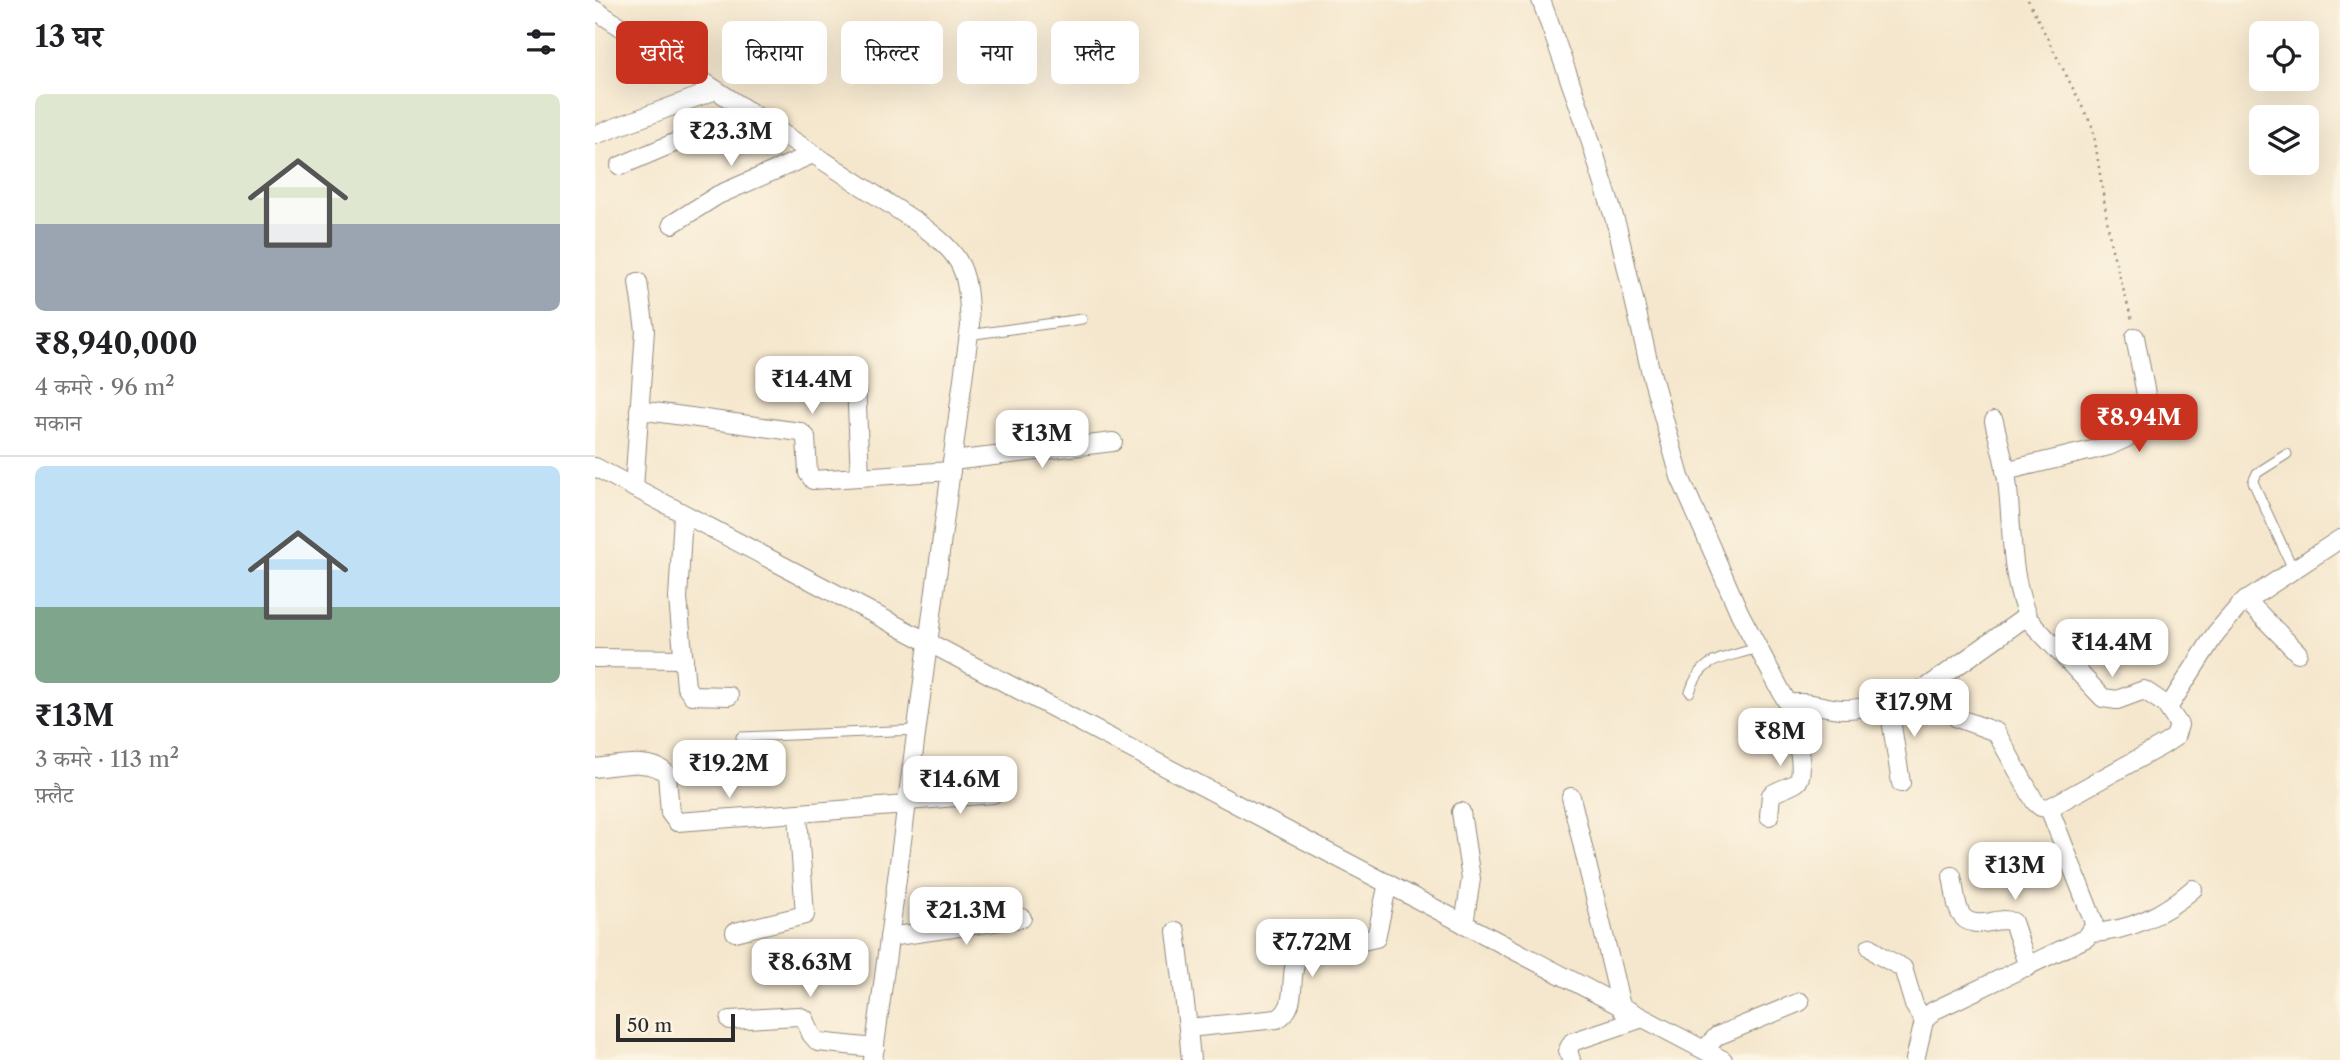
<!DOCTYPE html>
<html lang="hi">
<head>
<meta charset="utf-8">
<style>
  body { margin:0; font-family:"Libre Caslon Text","Noto Serif Devanagari",serif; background:#f6f6f6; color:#202124; height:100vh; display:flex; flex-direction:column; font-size:26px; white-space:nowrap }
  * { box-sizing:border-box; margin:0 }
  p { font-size:23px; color:#757577 }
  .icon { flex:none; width:38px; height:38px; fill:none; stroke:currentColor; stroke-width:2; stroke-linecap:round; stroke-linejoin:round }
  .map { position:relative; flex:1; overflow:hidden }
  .panel { display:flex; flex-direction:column; background:#fff; width:595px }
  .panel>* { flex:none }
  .top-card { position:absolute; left:21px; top:21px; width:665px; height:63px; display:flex; gap:14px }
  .fabs { position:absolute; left:1654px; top:21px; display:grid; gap:14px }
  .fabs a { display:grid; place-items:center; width:70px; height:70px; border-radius:10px; background:#fff; box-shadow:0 7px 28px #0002; font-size:35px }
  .scale { position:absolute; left:21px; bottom:18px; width:119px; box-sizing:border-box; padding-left:7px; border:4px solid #2b2b2b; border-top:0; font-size:19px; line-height:24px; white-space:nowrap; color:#2b2b2b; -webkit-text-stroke:5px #fcf5e5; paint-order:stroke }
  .price { position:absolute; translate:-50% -60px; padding:0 16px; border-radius:14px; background:#fff; color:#222; font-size:23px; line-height:46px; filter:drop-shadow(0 2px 4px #0008) }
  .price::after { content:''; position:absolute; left:50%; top:42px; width:21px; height:16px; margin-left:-10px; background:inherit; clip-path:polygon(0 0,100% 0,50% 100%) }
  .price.current { background:#c8321e; color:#fff }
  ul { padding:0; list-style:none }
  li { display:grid; align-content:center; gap:14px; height:371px; padding:0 35px }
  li+li { border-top:2px solid #e0e0e0 }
  li span { display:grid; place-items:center; height:217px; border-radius:10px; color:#555 }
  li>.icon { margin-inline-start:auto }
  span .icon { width:126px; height:126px; fill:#fffc; stroke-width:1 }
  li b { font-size:30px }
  h2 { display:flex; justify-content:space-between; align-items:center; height:84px; padding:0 35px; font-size:30px }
  .pill { padding:0 24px; border-radius:10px; background:#fff; box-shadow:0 7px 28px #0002; font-size:24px; line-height:63px }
  .pill.current { background:#c8321e; color:#fff }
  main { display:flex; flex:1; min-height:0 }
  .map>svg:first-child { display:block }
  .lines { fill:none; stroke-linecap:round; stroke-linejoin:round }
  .service-casing { stroke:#90897c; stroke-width:11 }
  .minor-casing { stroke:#90897c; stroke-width:20 }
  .path { stroke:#90897c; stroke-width:2.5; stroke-dasharray:2 5; stroke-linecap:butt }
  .service { stroke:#fff; stroke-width:9 }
  .minor { stroke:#fff; stroke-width:18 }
</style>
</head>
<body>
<main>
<section class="panel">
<h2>13 घर<svg class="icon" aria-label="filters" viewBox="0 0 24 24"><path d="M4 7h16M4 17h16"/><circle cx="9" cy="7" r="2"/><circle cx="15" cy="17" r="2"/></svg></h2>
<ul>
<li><span style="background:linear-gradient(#dfe7d0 60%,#9aa5b1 0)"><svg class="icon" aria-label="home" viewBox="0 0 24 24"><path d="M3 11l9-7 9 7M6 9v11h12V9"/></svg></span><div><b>₹8,940,000</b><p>4 कमरे · 96 m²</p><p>मकान</p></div></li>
<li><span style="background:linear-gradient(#bfe0f5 65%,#7fa58c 0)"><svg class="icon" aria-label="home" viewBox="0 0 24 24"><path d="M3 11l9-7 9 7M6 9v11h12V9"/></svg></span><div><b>₹13M</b><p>3 कमरे · 113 m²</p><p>फ़्लैट</p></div></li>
</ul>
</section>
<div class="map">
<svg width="1745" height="1060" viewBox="0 0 1745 1060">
  <rect width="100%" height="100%" fill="#fcf5e5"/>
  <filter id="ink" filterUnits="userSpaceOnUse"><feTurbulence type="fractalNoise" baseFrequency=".0143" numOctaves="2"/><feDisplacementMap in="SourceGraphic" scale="14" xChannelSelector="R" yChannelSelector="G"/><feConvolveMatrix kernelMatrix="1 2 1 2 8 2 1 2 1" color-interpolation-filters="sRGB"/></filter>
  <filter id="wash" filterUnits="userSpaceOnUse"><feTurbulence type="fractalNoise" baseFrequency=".00686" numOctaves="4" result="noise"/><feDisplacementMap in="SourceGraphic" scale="28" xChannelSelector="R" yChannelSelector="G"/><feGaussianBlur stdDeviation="1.57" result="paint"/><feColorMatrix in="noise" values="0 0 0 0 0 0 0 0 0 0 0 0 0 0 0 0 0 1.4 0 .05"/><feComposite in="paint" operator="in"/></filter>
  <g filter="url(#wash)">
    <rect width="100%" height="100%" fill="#f5e7cd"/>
  </g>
  <g filter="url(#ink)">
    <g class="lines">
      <defs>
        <g id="service">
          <path d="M373 335 487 319"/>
          <path d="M1692 454 1662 473 1658 482 1698 569"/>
          <path d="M1095 692C1106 656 1130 659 1162 648"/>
          <path d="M146 737 322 730"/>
        </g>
        <g id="minor">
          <path d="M946 0 989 120 1023 230 1055 369 1085 477 1145 614 1193 704C1214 700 1227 708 1247 709 1275 710 1304 696 1331 688L1362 718 1401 732 1440 802 1446 807 1454 808 1498 920 1499 927 1491 938 1338 1011 1329 1021 1320 1060"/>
          <path d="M0 10 323 223C371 258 372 269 375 326L278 1060"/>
          <path d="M0 135 121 90"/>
          <path d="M25 166 154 111"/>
          <path d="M77 224 123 195 218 154"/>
          <path d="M261 382 265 477"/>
          <path d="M44 410 205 432 211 437 213 473 218 480 356 471"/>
          <path d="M1399 421C1403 440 1410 460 1412 480 1418 526 1414 577 1434 620L1508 698 1522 700 1549 690 1570 704 1584 725 1580 737 1568 745 1454 808"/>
          <path d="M357 461 518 442"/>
          <path d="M0 467 1128 1060"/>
          <path d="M1410 471 1514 446 1540 434 1550 422 1554 410 1540 337"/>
          <path d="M39 488 50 330 43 282"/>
          <path d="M88 515 83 598 91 687 97 695 134 696"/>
          <path d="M1651 600 1703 653"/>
          <path d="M0 658 89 659"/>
          <path d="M1331 688 1432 616"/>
          <path d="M1293 700 1306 783"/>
          <path d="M1573 708 1621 633 1645 605 1745 539"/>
          <path d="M0 768C21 766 56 757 72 774L75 813 82 822 312 805"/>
          <path d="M976 797 1027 1010"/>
          <path d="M312 801 398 794"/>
          <path d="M866 812 876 879 869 924"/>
          <path d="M1174 816 1176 795C1184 789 1194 788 1202 782 1213 774 1197 718 1193 704"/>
          <path d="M1357 876C1363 905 1359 929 1396 922 1404 920 1410 919 1418 922L1433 967"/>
          <path d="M581 931 593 1028"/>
          <path d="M140 932 210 915 203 815"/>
          <path d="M1496 933C1536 931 1568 915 1598 889"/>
          <path d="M294 937 427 918"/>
          <path d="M1275 947 1284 955 1308 968 1319 1005 1329 1021"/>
          <path d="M135 1020 203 1016 210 1019 216 1034 223 1042 280 1048"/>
          <path d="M1109 1050 1122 1036 1205 1002"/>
          <path d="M596 1060 593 1028 682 1019C706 1007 691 974 704 955L781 938 793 883"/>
          <path d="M976 1060 973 1050 977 1042 1045 1019"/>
        </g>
      </defs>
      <use href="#service" class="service-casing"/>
      <use href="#minor" class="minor-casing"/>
      <path class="path" d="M1433 0 1498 128 1516 246 1537 320"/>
      <use href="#service" class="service"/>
      <use href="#minor" class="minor"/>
    </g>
  </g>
</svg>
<div class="fabs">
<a><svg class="icon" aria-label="locate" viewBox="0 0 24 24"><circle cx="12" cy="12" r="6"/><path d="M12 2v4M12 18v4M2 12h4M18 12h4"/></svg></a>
<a><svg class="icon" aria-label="layers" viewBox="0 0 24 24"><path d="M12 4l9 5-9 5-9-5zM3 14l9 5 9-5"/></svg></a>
</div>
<div class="scale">50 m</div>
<b class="price" style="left:136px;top:168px">₹23.3M</b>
<b class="price" style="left:217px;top:416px">₹14.4M</b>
<b class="price current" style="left:1544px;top:454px">₹8.94M</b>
<b class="price" style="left:447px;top:470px">₹13M</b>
<b class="price" style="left:1517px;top:679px">₹14.4M</b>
<b class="price" style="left:1319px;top:739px">₹17.9M</b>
<b class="price" style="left:1185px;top:768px">₹8M</b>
<b class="price" style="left:134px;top:800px">₹19.2M</b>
<b class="price" style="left:365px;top:816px">₹14.6M</b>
<b class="price" style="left:1420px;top:902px">₹13M</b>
<b class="price" style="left:371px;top:947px">₹21.3M</b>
<b class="price" style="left:717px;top:979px">₹7.72M</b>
<b class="price" style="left:215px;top:999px">₹8.63M</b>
<div class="top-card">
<a class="pill current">खरीदें</a>
<a class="pill">किराया</a>
<a class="pill">फ़िल्टर</a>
<a class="pill">नया</a>
<a class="pill">फ़्लैट</a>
</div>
</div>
</main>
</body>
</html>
